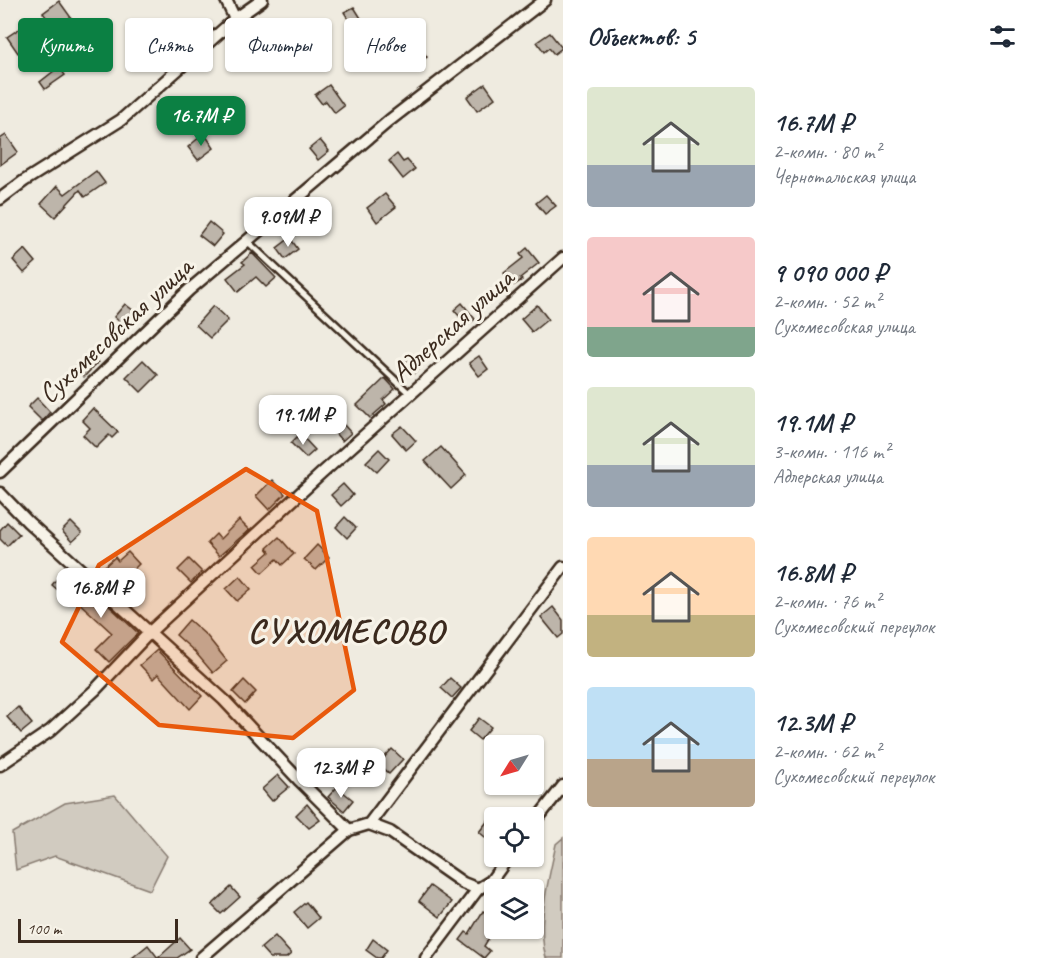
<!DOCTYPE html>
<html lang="ru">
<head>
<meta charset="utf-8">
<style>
  body { margin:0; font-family:Caveat,sans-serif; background:#f2f2f3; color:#1f2937; height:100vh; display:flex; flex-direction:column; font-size:22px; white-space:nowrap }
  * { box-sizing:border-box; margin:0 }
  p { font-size:20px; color:#747a83 }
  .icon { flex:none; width:33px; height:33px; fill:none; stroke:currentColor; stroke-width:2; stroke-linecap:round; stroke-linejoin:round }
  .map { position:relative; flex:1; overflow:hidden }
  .side { display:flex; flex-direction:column; background:#fff; width:480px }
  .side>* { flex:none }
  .top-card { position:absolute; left:18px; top:18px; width:454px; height:54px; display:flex; gap:12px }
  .needle { width:39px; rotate:233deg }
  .buttons { position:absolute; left:484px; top:735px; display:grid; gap:12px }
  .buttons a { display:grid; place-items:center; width:60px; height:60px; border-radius:6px; background:#fff; box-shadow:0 2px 4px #0004; font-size:30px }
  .scale { position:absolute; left:18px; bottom:15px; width:160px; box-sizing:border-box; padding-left:6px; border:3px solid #3b2a1e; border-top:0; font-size:16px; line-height:21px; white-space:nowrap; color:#3b2a1e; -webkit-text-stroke:4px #f7f3e8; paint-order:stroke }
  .price { position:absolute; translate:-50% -51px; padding:0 14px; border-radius:12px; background:#fff; color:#222; font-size:20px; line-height:39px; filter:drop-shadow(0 2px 3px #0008) }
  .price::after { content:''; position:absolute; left:50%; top:36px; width:18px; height:14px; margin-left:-9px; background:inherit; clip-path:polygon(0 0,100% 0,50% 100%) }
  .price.on { background:#0b8043; color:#fff }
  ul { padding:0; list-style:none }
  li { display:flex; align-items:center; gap:18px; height:150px; padding:0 24px }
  li span { display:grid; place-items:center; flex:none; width:168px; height:120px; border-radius:6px; color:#555 }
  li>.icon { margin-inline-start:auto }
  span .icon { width:72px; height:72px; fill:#fffc; stroke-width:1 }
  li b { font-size:26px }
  h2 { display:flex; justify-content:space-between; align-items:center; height:72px; padding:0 24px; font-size:26px }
  .pill { padding:0 21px; border-radius:6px; background:#fff; box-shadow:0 2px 4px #0004; font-size:21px; line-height:54px }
  .pill.on { background:#0b8043; color:#fff }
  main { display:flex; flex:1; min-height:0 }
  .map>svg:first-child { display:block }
  .green { fill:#d1cbc0; stroke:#867a6f; stroke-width:1.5 }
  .building { fill:#bdb5aa; stroke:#3b2a1e; stroke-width:1.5 }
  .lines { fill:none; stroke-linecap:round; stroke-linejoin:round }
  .service-casing { stroke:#3b2a1e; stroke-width:10 }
  .minor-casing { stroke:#3b2a1e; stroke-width:15 }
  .service { stroke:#f7f3e8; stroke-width:5 }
  .minor { stroke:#f7f3e8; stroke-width:10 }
  .marked { fill:#e8590c; fill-opacity:0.2; stroke:#e8590c; stroke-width:4.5; stroke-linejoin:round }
  .labels { text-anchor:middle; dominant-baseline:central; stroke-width:6; stroke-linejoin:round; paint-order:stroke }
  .street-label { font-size:28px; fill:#3b2a1e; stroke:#f7f3e8 }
  .district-label { font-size:34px; font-weight:bold; letter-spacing:1.5px; fill:#3b2a1e; stroke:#f7f3e8 }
</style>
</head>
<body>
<main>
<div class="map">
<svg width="563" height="958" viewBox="0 0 563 958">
  <rect width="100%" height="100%" fill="#efebe0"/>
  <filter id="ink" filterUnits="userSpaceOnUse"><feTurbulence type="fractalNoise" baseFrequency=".0167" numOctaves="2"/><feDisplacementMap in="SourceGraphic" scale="12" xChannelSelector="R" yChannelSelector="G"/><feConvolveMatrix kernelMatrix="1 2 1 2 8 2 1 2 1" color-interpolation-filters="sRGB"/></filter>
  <g filter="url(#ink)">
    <g class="green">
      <path d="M115 795 167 856 150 890 55 856 16 870 12 833 65 803Z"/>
      <path d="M563 838V958H546C536 922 549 880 556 844Z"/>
    </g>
    <g class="building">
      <path d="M59 1 72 19 57 31 43 13Z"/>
      <path d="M354 7 364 23 354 28 344 12Z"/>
      <path d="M28 23 39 39 18 53 7 37Z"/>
      <path d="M550 33 562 48 554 54 549 48 544 52 537 42Z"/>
      <path d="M418 44 427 57 410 69 401 57Z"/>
      <path d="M59 67 65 75 45 89 40 82Z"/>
      <path d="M485 84 495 98 477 111 467 97Z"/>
      <path d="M329 85 344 106 335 113 326 101 322 104 315 95Z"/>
      <path d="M6 135 18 152 0 165V139Z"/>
      <path d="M202 135 206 136 214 148 198 160 188 147Z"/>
      <path d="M320 140 329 151 318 160 309 149Z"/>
      <path d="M397 154 403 162 407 160 415 169 403 179 389 161Z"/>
      <path d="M96 171 105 183 85 197 80 190 55 217 41 204 57 186 65 194Z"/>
      <path d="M385 194 396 207 377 222 367 208Z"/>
      <path d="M546 195 556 206 545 214 536 203Z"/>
      <path d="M209 222 223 234 213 246 199 235Z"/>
      <path d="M290 238 298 249 285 259 277 248Z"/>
      <path d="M527 248 539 263 520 278 522 280 514 285 504 273 523 258 520 254Z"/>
      <path d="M25 249 36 262 24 273 13 260Z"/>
      <path d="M252 253 276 278 266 287 256 277 238 292 227 278 245 264 242 262Z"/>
      <path d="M462 303 475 319 467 325 454 310Z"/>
      <path d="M125 304 139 315 128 329 114 317Z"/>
      <path d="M537 305 548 319 532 332 521 319Z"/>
      <path d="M213 306 228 320 210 338 196 325Z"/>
      <path d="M88 353 98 362 84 377 75 368Z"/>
      <path d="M412 354 422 365 413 374 402 363Z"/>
      <path d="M479 356 488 369 479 376 469 363Z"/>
      <path d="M143 360 158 375 141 392 126 377Z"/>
      <path d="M385 378 395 389 383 400 386 404 370 418 357 405Z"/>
      <path d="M37 398 50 412 42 421 28 407Z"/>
      <path d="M93 408 118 432 112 438 109 435 96 448 83 435 90 428 82 420Z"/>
      <path d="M336 416 351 433 342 441 327 424Z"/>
      <path d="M402 426 416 441 406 450 392 434Z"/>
      <path d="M300 434 315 450 306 458 291 443Z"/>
      <path d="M441 447 466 475 451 489 425 461Z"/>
      <path d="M379 449 389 459 377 472 366 462Z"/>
      <path d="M272 480 285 494 269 510 256 496Z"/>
      <path d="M343 484 353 495 341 506 331 495Z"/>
      <path d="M345 517 356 528 347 538 336 527Z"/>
      <path d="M239 520 249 530 219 556 207 543 216 534 220 539Z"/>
      <path d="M7 522 19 534 7 546 0 539V530Z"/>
      <path d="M71 522 82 533 72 542 62 531Z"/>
      <path d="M279 537 294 554 282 565 277 559 262 573 255 565 270 552 267 548Z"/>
      <path d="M317 545 329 557 316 570 304 559Z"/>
      <path d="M128 552 139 564 125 578 121 574 116 578 105 566 115 557 118 561Z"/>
      <path d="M189 559 202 572 191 583 178 570Z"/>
      <path d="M61 574 78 589 81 586 102 606 105 602 138 633 109 662 96 649 112 633 63 588 60 592 52 585Z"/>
      <path d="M240 576 251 589 237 601 226 589Z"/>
      <path d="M553 607 563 620V634L558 638 541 617Z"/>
      <path d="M189 620 207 636 227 661 213 673 195 652 176 635Z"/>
      <path d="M157 650 202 696 190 709 158 674 153 679 140 665Z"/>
      <path d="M450 678 461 688 452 698 441 688Z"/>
      <path d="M244 680 256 692 245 704 233 692Z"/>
      <path d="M18 707 32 724 21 733 7 717Z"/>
      <path d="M479 718 491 727 480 740 469 731Z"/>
      <path d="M392 749 403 759 389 774 378 764Z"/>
      <path d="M278 775 289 787 272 801 262 789Z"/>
      <path d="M337 787 353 800 344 811 328 797Z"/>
      <path d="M307 804 320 820 309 828 296 815Z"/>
      <path d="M490 818 495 823V837L491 842 479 832Z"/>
      <path d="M430 886 452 902 440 917 419 901Z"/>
      <path d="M231 887 240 897 221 914 212 905Z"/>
      <path d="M306 902 319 918 307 928 294 912Z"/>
      <path d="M483 911 495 918V928L484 946 490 951 484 958 460 940 466 932 469 934Z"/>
      <path d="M275 936 291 954 286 958H270L261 948Z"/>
      <path d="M180 938 190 949 177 958H132L148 945 158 958Z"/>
      <path d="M373 939 387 950 381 958H377L366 950Z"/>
    </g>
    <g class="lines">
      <defs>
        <path id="service" d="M247 241 411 395"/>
        <g id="minor">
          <path d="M226 0 235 19"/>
          <path d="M0 199 24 181 121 120 235 19 262 0"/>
          <path d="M0 472 189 290 390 120 545 0"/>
          <path d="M0 493 28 522 224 700 300 781 349 830"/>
          <path d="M0 765 50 731 95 690 150 632 321 474 563 258"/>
          <path d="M534 823 563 786"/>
          <path d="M369 824 390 832 463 883 478 889"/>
          <path d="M201 958 349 830 369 824 563 567"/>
          <path d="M426 958 478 889 491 881 509 856"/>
        </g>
      </defs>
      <use href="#service" class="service-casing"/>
      <use href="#minor" class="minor-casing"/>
      <use href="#service" class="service"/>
      <use href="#minor" class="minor"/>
    </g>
  </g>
  <path class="marked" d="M246 469 317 511 354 690 293 738 159 725 62 642 99 565Z"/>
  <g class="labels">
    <g class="street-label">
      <text transform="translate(452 325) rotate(-42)">Адлерская улица</text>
      <text transform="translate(115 330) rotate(-43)">Сухомесовская улица</text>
    </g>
    <g class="district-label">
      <text x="346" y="630">СУХОМЕСОВО</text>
    </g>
  </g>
</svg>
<div class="buttons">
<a><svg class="needle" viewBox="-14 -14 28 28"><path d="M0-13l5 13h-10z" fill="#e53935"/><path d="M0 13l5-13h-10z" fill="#747a83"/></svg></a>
<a><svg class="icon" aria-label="locate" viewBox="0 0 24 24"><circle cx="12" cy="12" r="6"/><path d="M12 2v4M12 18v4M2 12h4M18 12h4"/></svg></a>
<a><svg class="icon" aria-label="layers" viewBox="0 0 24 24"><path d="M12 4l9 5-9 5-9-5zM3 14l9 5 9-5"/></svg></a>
</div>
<div class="scale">100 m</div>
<b class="price on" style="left:201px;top:147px">16.7M ₽</b>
<b class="price" style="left:288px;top:248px">9.09M ₽</b>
<b class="price" style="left:303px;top:446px">19.1M ₽</b>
<b class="price" style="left:101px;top:619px">16.8M ₽</b>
<b class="price" style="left:341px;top:799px">12.3M ₽</b>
<div class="top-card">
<a class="pill on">Купить</a>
<a class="pill">Снять</a>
<a class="pill">Фильтры</a>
<a class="pill">Новое</a>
</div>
</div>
<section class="side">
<h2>Объектов: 5<svg class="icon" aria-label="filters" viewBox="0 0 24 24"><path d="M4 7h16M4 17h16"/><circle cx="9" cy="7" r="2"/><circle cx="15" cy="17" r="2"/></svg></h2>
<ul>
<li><span style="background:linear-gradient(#dfe7d0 65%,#9aa5b1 0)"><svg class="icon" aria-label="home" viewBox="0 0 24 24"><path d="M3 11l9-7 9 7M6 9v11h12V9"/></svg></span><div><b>16.7M ₽</b><p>2-комн. · 80 m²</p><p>Чернотальская улица</p></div></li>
<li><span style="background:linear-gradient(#f6c9c9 75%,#7fa58c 0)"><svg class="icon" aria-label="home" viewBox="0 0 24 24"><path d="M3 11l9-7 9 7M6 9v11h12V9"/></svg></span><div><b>9 090 000 ₽</b><p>2-комн. · 52 m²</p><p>Сухомесовская улица</p></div></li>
<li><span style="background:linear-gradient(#dfe7d0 65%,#9aa5b1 0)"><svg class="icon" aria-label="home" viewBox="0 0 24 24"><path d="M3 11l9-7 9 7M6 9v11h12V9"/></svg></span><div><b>19.1M ₽</b><p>3-комн. · 116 m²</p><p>Адлерская улица</p></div></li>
<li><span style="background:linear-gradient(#ffd9b3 65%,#c2b280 0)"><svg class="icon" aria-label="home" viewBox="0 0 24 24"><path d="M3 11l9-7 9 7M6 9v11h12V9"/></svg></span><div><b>16.8M ₽</b><p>2-комн. · 76 m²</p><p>Сухомесовский переулок</p></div></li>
<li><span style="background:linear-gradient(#bfe0f5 60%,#b9a48a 0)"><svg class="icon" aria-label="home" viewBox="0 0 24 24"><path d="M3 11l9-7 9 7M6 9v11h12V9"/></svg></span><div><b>12.3M ₽</b><p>2-комн. · 62 m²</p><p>Сухомесовский переулок</p></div></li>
</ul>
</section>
</main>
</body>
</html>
